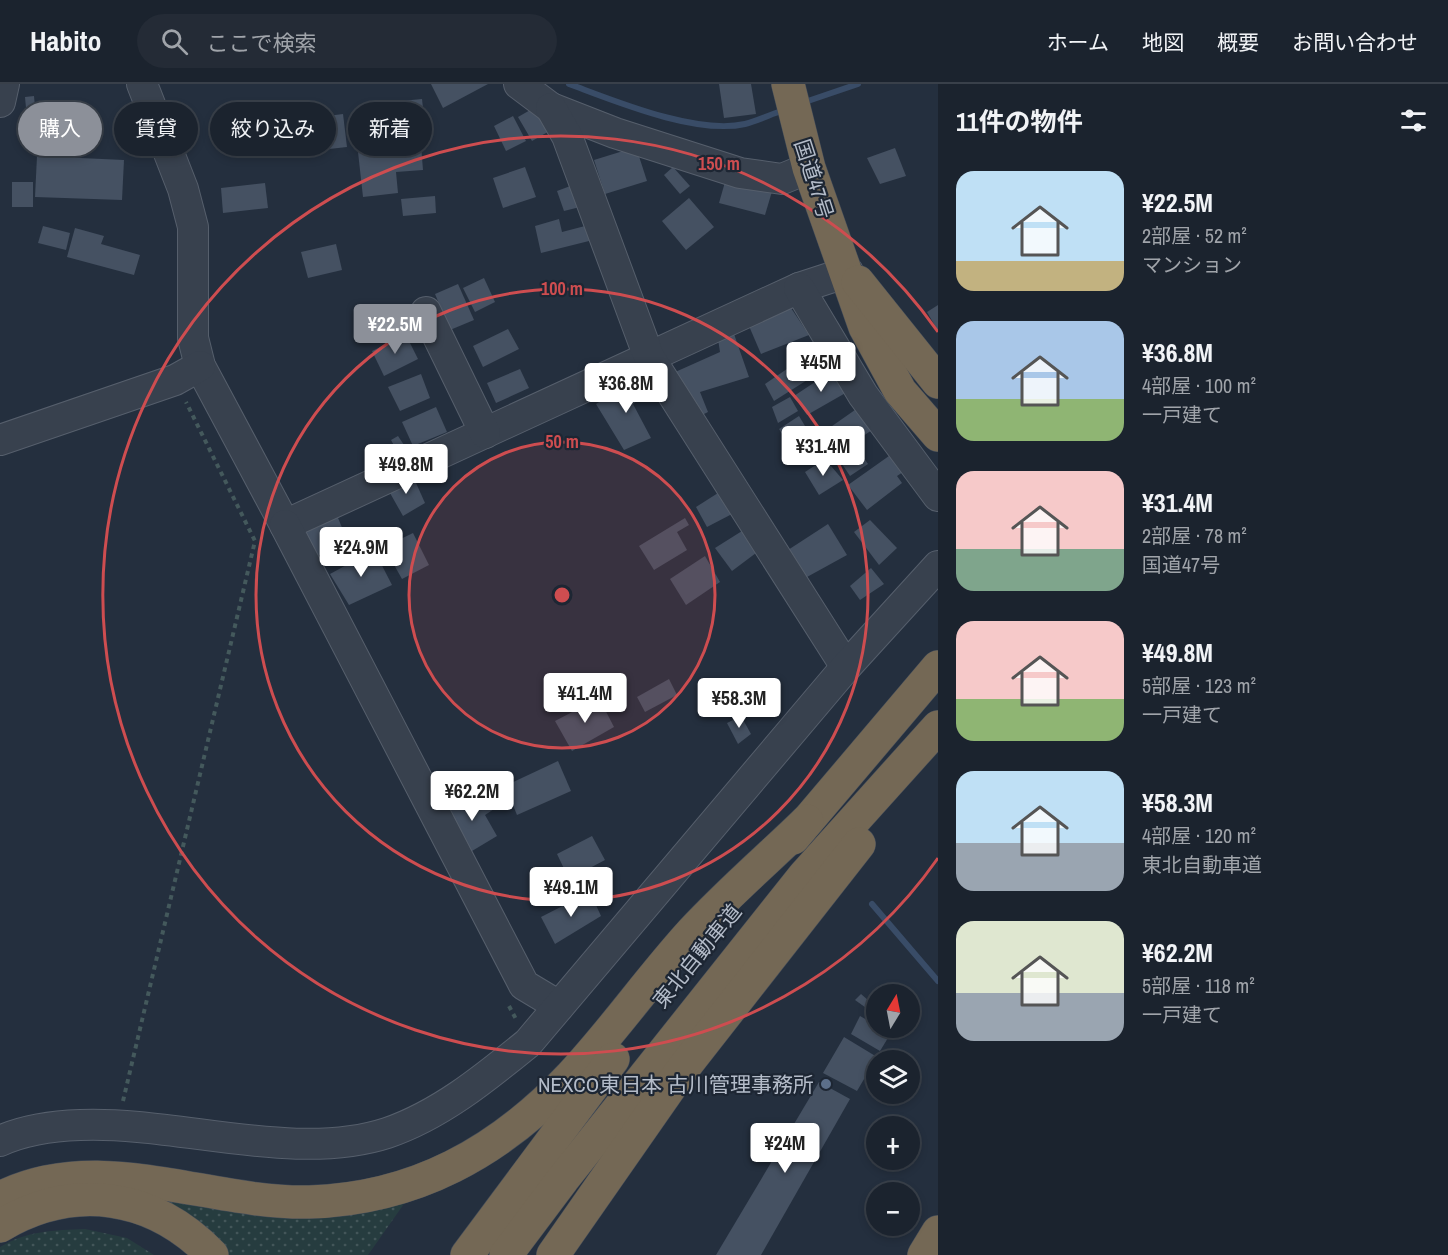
<!DOCTYPE html>
<html lang="ja">
<head>
<meta charset="utf-8">
<style>
  body { margin:0; font-family:"Archivo Narrow","Noto Sans JP",sans-serif; background:#242b36; color:#f1f3f6; height:100vh; display:flex; flex-direction:column; font-size:22px; white-space:nowrap }
  * { box-sizing:border-box; margin:0 }
  p { font-size:20px; color:#a0a4aa }
  .icon { flex:none; width:33px; height:33px; fill:none; stroke:currentColor; stroke-width:2; stroke-linecap:round; stroke-linejoin:round }
  .map { position:relative; flex:1; overflow:hidden }
  .details { display:flex; flex-direction:column; background:#1b232e; width:510px }
  .details>* { flex:none }
  .guide { position:absolute; left:18px; top:18px; width:570px; height:54px; display:flex; gap:12px }
  .needle { width:39px; rotate:10deg }
  .controls { position:absolute; left:866px; top:900px; display:grid; gap:12px }
  .controls a { display:grid; place-items:center; width:54px; height:54px; border-radius:50%; background:#1b232e; box-shadow:0 3px 9px #0003,0 0 0 2px #39404a; font-size:30px }
  .price { position:absolute; translate:-50% -51px; padding:0 14px; border-radius:6px; background:#fff; color:#222; font-size:20px; line-height:39px; filter:drop-shadow(0 2px 3px #0008) }
  .price::after { content:''; position:absolute; left:50%; top:36px; width:18px; height:14px; margin-left:-9px; background:inherit; clip-path:polygon(0 0,100% 0,50% 100%) }
  .price.selected { background:#8c9099; color:#fff }
  ul { padding:0; list-style:none }
  li { display:flex; align-items:center; gap:18px; height:150px; padding:0 18px }
  li span { display:grid; place-items:center; flex:none; width:168px; height:120px; border-radius:18px; color:#555 }
  li>.icon { margin-inline-start:auto }
  span .icon { width:72px; height:72px; fill:#fffc; stroke-width:1 }
  li b { font-size:26px }
  h2 { display:flex; justify-content:space-between; align-items:center; height:72px; padding:0 18px; font-size:26px }
  .pill { padding:0 21px; border-radius:27px; background:#1b232e; box-shadow:0 3px 9px #0003,0 0 0 2px #39404a; font-size:21px; line-height:54px }
  .pill.selected { background:#8c9099; color:#fff }
  header { display:flex; align-items:center; gap:36px; box-sizing:border-box; height:84px; padding:0 30px; background:#1b232e; border-bottom:2px solid #39404a }
  header strong { font-size:28px }
  nav { display:flex; gap:33px; margin-inline-start:auto; font-size:21px }
  .search { width:420px; height:54px; background:#242b36; display:flex; align-items:center; gap:15px; box-sizing:border-box; padding:0 21px; border-radius:33px; color:#a0a4aa; font-size:22px }
  main { display:flex; flex:1; min-height:0 }
  .map>svg:first-child { display:block }
  .grass { fill:url(#grass-dots) }
  .lines { fill:none; stroke-linecap:round; stroke-linejoin:round }
  .stream { stroke:#394c67; stroke-width:6 }
  .building { fill:#455162 }
  .minor-casing { stroke:#565f6c; stroke-width:32 }
  .highway-casing { stroke:#434c59; stroke-width:34 }
  .path { stroke:#44595c; stroke-width:4; stroke-dasharray:4.5 4.5; stroke-linecap:butt }
  .minor { stroke:#38414e; stroke-width:30 }
  .highway { stroke:#746855; stroke-width:33 }
  .ring { fill:none; stroke:#ce4d50; stroke-width:3 }
  .service-dot { fill:#5c6f8a; stroke:#1d2633; stroke-width:2 }
  .labels { text-anchor:middle; dominant-baseline:central; stroke-width:4.5; stroke-linejoin:round; paint-order:stroke }
  .street-label { font-size:21px; fill:#b4bcc9; stroke:#1d2633 }
  .poi-label { font-size:21px; fill:#b4bcc9; stroke:#1d2633; text-anchor:end }
  .centre { fill:#ce4d50; stroke:#1d2633; stroke-width:3 }
  .ring-label { font-size:18px; text-anchor:middle; font-weight:bold; fill:#ce4d50; stroke:#1d2633; stroke-width:4.5; stroke-linejoin:round; paint-order:stroke }
</style>
</head>
<body>
<header>
<strong>Habito</strong>
<div class="search"><svg class="icon" aria-label="search" viewBox="0 0 24 24"><circle cx="10" cy="10" r="6"/><path d="M15 15l6 6"/></svg>ここで検索</div>
<nav><a>ホーム</a><a>地図</a><a>概要</a><a>お問い合わせ</a></nav>
</header>
<main>
<div class="map">
<svg width="938" height="1171" viewBox="0 0 938 1171">
  <defs>
    <pattern id="grass-dots" width="8" height="8" patternUnits="userSpaceOnUse" patternTransform="scale(1.5)"><rect width="8" height="8" fill="#263c3f"/><path d="M2 2h.1M6 6h.1" fill="none" stroke="#435659" stroke-width="1.8" stroke-linecap="round"/></pattern>
  </defs>
  <rect width="100%" height="100%" fill="#242f3e"/>
  <g class="grass">
    <path d="M149 1106 413 1107 368 1171H224Z"/>
    <path d="M85 1145 127 1154 154 1171H0V1163C26 1147 55 1146 85 1145Z"/>
  </g>
  <g class="lines">
    <g class="stream">
      <path d="M569 0C615 17 696 51 745 40 758 37 771 30 784 26"/>
      <path d="M802 19 858 0"/>
      <path d="M872 820 938 897"/>
    </g>
  </g>
  <g class="building">
    <path d="M431 0H488L443 24Z"/>
    <path d="M719 0H751L756 30 724 34Z"/>
    <path d="M34 12 35 23 26 24 25 13Z"/>
    <path d="M422 15 426 51 362 57 359 21Z"/>
    <path d="M539 21 553 45 532 57 518 33Z"/>
    <path d="M343 30 347 63 276 71 272 39Z"/>
    <path d="M513 32 526 57 506 67 494 42Z"/>
    <path d="M250 35 252 55 230 56 229 36Z"/>
    <path d="M62 44 88 46 86 72 61 70Z"/>
    <path d="M421 61 423 86 396 88 398 109 363 113 358 68Z"/>
    <path d="M636 63 647 97 605 110 594 76Z"/>
    <path d="M895 64 906 92 880 100 867 74Z"/>
    <path d="M37 72 124 76 122 116 35 113Z"/>
    <path d="M525 83 536 113 503 124 493 94Z"/>
    <path d="M673 83 690 102 680 110 664 91Z"/>
    <path d="M727 91 773 104 765 131 719 119Z"/>
    <rect x="12" y="98" width="21" height="25"/>
    <path d="M265 99 268 124 223 129 221 104Z"/>
    <path d="M573 101 580 123 564 127 557 107Z"/>
    <path d="M435 112 436 129 403 132 401 115Z"/>
    <path d="M689 114 714 143 686 166 662 137Z"/>
    <path d="M559 135 562 148 585 142 593 156 541 169 535 142Z"/>
    <path d="M43 142 70 149 66 166 38 159Z"/>
    <path d="M75 144 104 152 101 160 140 171 134 191 67 173Z"/>
    <path d="M336 160 342 186 308 194 301 168Z"/>
    <path d="M484 194 495 218 475 228 463 204Z"/>
    <path d="M458 200 474 236 450 246 435 210Z"/>
    <path d="M386 221 392 247 360 254 355 228Z"/>
    <path d="M938 221V247L927 228Z"/>
    <path d="M791 224 809 251 761 270 749 242Z"/>
    <path d="M508 245 519 265 483 283 473 262Z"/>
    <path d="M734 250 749 293 700 308 708 328 694 335 673 289 720 268 718 255Z"/>
    <path d="M406 251 418 275 384 292 372 267Z"/>
    <path d="M819 263 831 281 774 317 765 300Z"/>
    <path d="M520 285 529 304 496 319 487 299Z"/>
    <path d="M833 286 849 307 807 331 794 312Z"/>
    <path d="M421 290 430 314 400 327 388 303Z"/>
    <path d="M642 292 651 307 633 320 651 354 624 366 596 320Z"/>
    <path d="M790 313 798 327 778 339 772 323Z"/>
    <path d="M862 321 878 342 838 369 825 347Z"/>
    <path d="M436 323 447 348 413 362 402 338Z"/>
    <path d="M799 332 811 352 790 363 779 345Z"/>
    <path d="M398 352 406 364 398 369 391 356Z"/>
    <path d="M818 354 828 369 809 380 801 365Z"/>
    <path d="M859 367 868 380 850 392 842 380Z"/>
    <path d="M896 367 909 384 897 392 902 399 867 426 848 401Z"/>
    <path d="M825 375 843 396 819 411 805 388Z"/>
    <path d="M412 390 425 419 403 432 386 402Z"/>
    <path d="M718 409 732 430 707 443 696 423Z"/>
    <path d="M336 429 343 446 332 450 334 465 314 473 301 444Z"/>
    <path d="M685 434 689 441 677 448 687 466 654 486 639 462Z"/>
    <path d="M870 436 897 464 879 481 854 448Z"/>
    <path d="M828 440 847 471 807 493 788 466Z"/>
    <path d="M742 447 756 469 732 487 715 464Z"/>
    <path d="M413 449 429 481 402 495 384 463Z"/>
    <path d="M374 466 392 501 349 521 330 490Z"/>
    <path d="M705 472 720 498 686 521 670 495Z"/>
    <path d="M871 484 884 500 860 516 850 502Z"/>
    <path d="M669 595 677 611 645 628 637 613Z"/>
    <path d="M599 614 614 643 572 667 555 637Z"/>
    <path d="M741 632 751 650 738 660 727 639Z"/>
    <path d="M558 677 571 707 517 731 505 702Z"/>
    <path d="M493 706 503 719 485 731 497 752 462 773 442 728Z"/>
    <path d="M592 752 605 776 569 795 557 770Z"/>
    <path d="M590 808 601 832 555 860 541 833Z"/>
    <path d="M861 910 876 923V931L855 916Z"/>
    <path d="M860 932 876 941V944L891 949 880 967 851 950Z"/>
    <path d="M844 953 877 973 857 1007 823 989Z"/>
    <path d="M819 998 850 1015 761 1171H716Z"/>
  </g>
  <g class="lines">
    <defs>
      <g id="minor">
        <path d="M142 0 183 105 193 143V254L200 282 285 441 799 204 848 188"/>
        <path d="M519 0 551 24 615 49 740 89 782 95 809 84"/>
        <path d="M0 18 4 0"/>
        <path d="M551 24 567 52 649 273 846 583"/>
        <path d="M799 204 863 311 938 412"/>
        <path d="M426 228 485 349"/>
        <path d="M0 356 175 296 200 282"/>
        <path d="M285 441 524 901 559 922"/>
        <path d="M0 1057C24 1046 53 1042 80 1041 177 1037 295 1079 387 1049 440 1031 485 994 528 959L846 583 938 482"/>
      </g>
      <g id="highway">
        <path d="M788 0 809 84 865 243 900 307 938 351"/>
        <path d="M858 198 938 298"/>
        <path d="M793 754 938 583"/>
        <path d="M0 1114C98 1064 206 1120 309 1118 415 1115 499 1068 571 992 614 946 650 894 692 848 728 809 769 774 807 737"/>
        <path d="M0 1142C74 1098 153 1110 212 1171"/>
        <path d="M467 1171 613 975"/>
        <path d="M506 1171 563 1095 804 792 938 643"/>
        <path d="M553 1171 682 986 859 760"/>
        <path d="M924 1171 938 1148"/>
      </g>
    </defs>
    <use href="#minor" class="minor-casing"/>
    <use href="#highway" class="highway-casing"/>
    <g class="path">
      <path d="M509 922 517 937"/>
      <path d="M123 1017 255 457 186 318"/>
    </g>
    <use href="#minor" class="minor"/>
    <use href="#highway" class="highway"/>
  </g>
  <circle cx="562" cy="511" r="153" fill="#ce4d50" fill-opacity=".12"/>
  <g class="ring">
    <circle cx="562" cy="511" r="153"/>
    <circle cx="562" cy="511" r="306"/>
    <path d="M938 774A459 459 0 1 1 938 248"/>
  </g>
  <circle class="service-dot" cx="826" cy="1000" r="6"/>
  <g class="labels">
    <g class="street-label">
      <text transform="translate(814 95) rotate(72)">国道47号</text>
      <text transform="translate(697 872) rotate(-51)">東北自動車道</text>
    </g>
    <g class="poi-label">
      <text x="814" y="1000">NEXCO東日本 古川管理事務所</text>
    </g>
  </g>
  <circle cx="562" cy="511" r="9" class="centre"/>
  <g class="ring-label">
    <text x="719" y="86">150 m</text>
    <text x="562" y="211">100 m</text>
    <text x="562" y="364">50 m</text>
  </g>
</svg>
<div class="controls">
<a><svg class="needle" viewBox="-14 -14 28 28"><path d="M0-13l5 13h-10z" fill="#e53935"/><path d="M0 13l5-13h-10z" fill="#a0a4aa"/></svg></a>
<a><svg class="icon" aria-label="layers" viewBox="0 0 24 24"><path d="M12 4l9 5-9 5-9-5zM3 14l9 5 9-5"/></svg></a>
<a>+</a>
<a>−</a>
</div>
<b class="price selected" style="left:395px;top:271px">¥22.5M</b>
<b class="price" style="left:821px;top:309px">¥45M</b>
<b class="price" style="left:626px;top:330px">¥36.8M</b>
<b class="price" style="left:823px;top:393px">¥31.4M</b>
<b class="price" style="left:406px;top:411px">¥49.8M</b>
<b class="price" style="left:361px;top:494px">¥24.9M</b>
<b class="price" style="left:585px;top:640px">¥41.4M</b>
<b class="price" style="left:739px;top:645px">¥58.3M</b>
<b class="price" style="left:472px;top:738px">¥62.2M</b>
<b class="price" style="left:571px;top:834px">¥49.1M</b>
<b class="price" style="left:785px;top:1090px">¥24M</b>
<div class="guide">
<a class="pill selected">購入</a>
<a class="pill">賃貸</a>
<a class="pill">絞り込み</a>
<a class="pill">新着</a>
</div>
</div>
<section class="details">
<h2>11件の物件<svg class="icon" aria-label="filters" viewBox="0 0 24 24"><path d="M4 7h16M4 17h16"/><circle cx="9" cy="7" r="2"/><circle cx="15" cy="17" r="2"/></svg></h2>
<ul>
<li><span style="background:linear-gradient(#bfe0f5 75%,#c2b280 0)"><svg class="icon" aria-label="home" viewBox="0 0 24 24"><path d="M3 11l9-7 9 7M6 9v11h12V9"/></svg></span><div><b>¥22.5M</b><p>2部屋 · 52 m²</p><p>マンション</p></div></li>
<li><span style="background:linear-gradient(#a9c7e8 65%,#8fb573 0)"><svg class="icon" aria-label="home" viewBox="0 0 24 24"><path d="M3 11l9-7 9 7M6 9v11h12V9"/></svg></span><div><b>¥36.8M</b><p>4部屋 · 100 m²</p><p>一戸建て</p></div></li>
<li><span style="background:linear-gradient(#f6c9c9 65%,#7fa58c 0)"><svg class="icon" aria-label="home" viewBox="0 0 24 24"><path d="M3 11l9-7 9 7M6 9v11h12V9"/></svg></span><div><b>¥31.4M</b><p>2部屋 · 78 m²</p><p>国道47号</p></div></li>
<li><span style="background:linear-gradient(#f6c9c9 65%,#8fb573 0)"><svg class="icon" aria-label="home" viewBox="0 0 24 24"><path d="M3 11l9-7 9 7M6 9v11h12V9"/></svg></span><div><b>¥49.8M</b><p>5部屋 · 123 m²</p><p>一戸建て</p></div></li>
<li><span style="background:linear-gradient(#bfe0f5 60%,#9aa5b1 0)"><svg class="icon" aria-label="home" viewBox="0 0 24 24"><path d="M3 11l9-7 9 7M6 9v11h12V9"/></svg></span><div><b>¥58.3M</b><p>4部屋 · 120 m²</p><p>東北自動車道</p></div></li>
<li><span style="background:linear-gradient(#dfe7d0 60%,#9aa5b1 0)"><svg class="icon" aria-label="home" viewBox="0 0 24 24"><path d="M3 11l9-7 9 7M6 9v11h12V9"/></svg></span><div><b>¥62.2M</b><p>5部屋 · 118 m²</p><p>一戸建て</p></div></li>
</ul>
</section>
</main>
</body>
</html>
